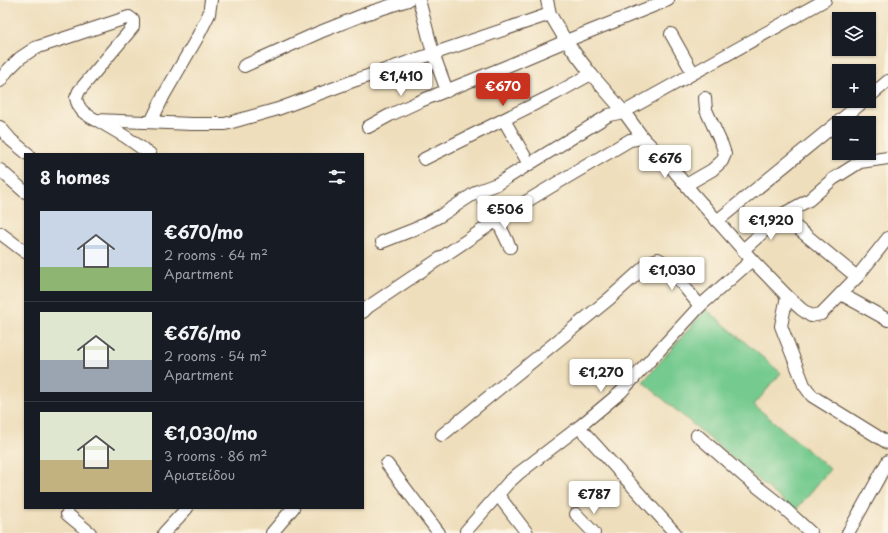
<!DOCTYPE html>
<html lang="en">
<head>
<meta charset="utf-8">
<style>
  body { margin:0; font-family:"Playpen Sans",sans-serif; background:#242831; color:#f1f3f6; height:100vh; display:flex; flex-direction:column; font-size:15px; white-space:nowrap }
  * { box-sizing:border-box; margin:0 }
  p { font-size:13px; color:#9ea1a6 }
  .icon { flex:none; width:22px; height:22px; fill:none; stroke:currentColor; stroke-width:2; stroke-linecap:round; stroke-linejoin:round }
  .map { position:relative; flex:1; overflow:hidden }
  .sheet { position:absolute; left:24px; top:153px; width:340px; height:356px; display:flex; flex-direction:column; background:#171b24; border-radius:0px; box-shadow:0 1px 3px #0004 }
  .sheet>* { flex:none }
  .controls { position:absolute; left:832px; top:12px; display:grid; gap:8px }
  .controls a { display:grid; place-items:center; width:44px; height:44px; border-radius:0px; background:#171b24; box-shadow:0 1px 3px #0004; font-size:20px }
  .price { position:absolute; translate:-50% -34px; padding:0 9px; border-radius:4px; background:#fff; color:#222; font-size:13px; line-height:26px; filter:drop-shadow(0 1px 2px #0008) }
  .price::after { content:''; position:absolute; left:50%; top:24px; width:12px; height:9px; margin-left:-6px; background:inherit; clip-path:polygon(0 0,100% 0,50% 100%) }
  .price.current { background:#c8321e; color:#fff }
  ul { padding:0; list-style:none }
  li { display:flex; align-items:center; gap:12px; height:100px; padding:0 16px }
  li+li { border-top:1px solid #363941 }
  li span { display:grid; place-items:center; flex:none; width:112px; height:80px; border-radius:0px; color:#555 }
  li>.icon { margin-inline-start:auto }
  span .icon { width:48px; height:48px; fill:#fffc; stroke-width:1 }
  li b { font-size:17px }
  h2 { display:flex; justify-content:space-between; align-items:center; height:48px; padding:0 16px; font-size:17px }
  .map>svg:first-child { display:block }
  .green { fill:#74ca8f; stroke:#587a56 }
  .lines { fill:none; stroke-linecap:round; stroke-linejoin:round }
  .minor-casing { stroke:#564536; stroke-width:14 }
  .minor { stroke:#fff; stroke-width:12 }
</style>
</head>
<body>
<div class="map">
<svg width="888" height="533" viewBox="0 0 888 533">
  <rect width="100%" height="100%" fill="#fcf5e5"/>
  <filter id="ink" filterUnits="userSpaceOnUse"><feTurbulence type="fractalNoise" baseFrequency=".025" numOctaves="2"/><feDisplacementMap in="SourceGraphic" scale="8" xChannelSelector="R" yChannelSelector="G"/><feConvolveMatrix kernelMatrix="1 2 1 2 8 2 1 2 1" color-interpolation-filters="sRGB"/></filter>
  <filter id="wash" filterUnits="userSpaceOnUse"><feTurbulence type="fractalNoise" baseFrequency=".012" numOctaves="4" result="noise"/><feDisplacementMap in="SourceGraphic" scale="16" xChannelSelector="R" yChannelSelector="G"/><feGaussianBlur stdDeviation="0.9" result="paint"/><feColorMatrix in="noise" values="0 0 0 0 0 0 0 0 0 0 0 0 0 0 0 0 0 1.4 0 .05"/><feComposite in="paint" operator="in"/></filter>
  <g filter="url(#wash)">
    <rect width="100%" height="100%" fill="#eedebc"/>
    <path class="green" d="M706 309 781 373 754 405 830 469 795 511 643 382Z"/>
  </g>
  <g filter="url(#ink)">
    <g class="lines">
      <defs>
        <g id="minor">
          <path d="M419 0 433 53 447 91"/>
          <path d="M547 0 550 14 566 41 591 74 624 112 643 138 665 160 695 196 752 260 787 296 801 309 811 316 821 314 857 277 888 238"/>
          <path d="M671 34 693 73"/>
          <path d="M244 66 320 32 368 13 408 0"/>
          <path d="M0 81 7 71 20 58 35 48 129 17 133 20V27L79 91 76 98C79 111 85 114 96 120L192 124H225L278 109 356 80 550 14"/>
          <path d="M869 97 888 81"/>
          <path d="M97 120 126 137 150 154"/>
          <path d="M504 120 529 164"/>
          <path d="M151 122 164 95 197 38 209 14 211 0"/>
          <path d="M0 127 11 140 28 154"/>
          <path d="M368 127 390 115 418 102 505 67 566 41 668 0"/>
          <path d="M424 159 555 94 591 74"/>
          <path d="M0 170 25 192"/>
          <path d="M686 185 712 170 722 161 725 154 722 145 706 110 705 98"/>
          <path d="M478 191 497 184 609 115 624 112 825 0"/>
          <path d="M783 214 796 227 857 277"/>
          <path d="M717 221 864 101"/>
          <path d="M0 233 25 252"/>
          <path d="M382 242 415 229 440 216 478 191 497 220 510 247"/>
          <path d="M743 250 783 214 809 200 833 179 860 162 888 158"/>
          <path d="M841 294 888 320"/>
          <path d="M787 296 781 326 804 385 812 396 888 443"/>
          <path d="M363 312 368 307 414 276 509 212 552 186 630 140 643 138"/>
          <path d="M442 435 609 299 650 262 658 259 665 263 700 306"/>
          <path d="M697 435 745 477 783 507 811 533"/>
          <path d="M387 464 439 533"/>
          <path d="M498 495 527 533"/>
          <path d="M67 514 90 533"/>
          <path d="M576 514 594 533"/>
          <path d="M466 531 508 483 519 473 579 427"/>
          <path d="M164 533 187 508"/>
          <path d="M272 533 293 508"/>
          <path d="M675 533 579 427 621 392 700 306 752 260"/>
          <path d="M848 533 888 461"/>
        </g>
      </defs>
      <use href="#minor" class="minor-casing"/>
      <use href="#minor" class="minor"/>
    </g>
  </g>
</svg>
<div class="controls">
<a><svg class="icon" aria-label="layers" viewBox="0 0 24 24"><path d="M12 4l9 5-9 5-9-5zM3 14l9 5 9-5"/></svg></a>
<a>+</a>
<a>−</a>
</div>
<b class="price" style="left:401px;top:97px">€1,410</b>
<b class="price current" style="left:503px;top:107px">€670</b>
<b class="price" style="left:665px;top:179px">€676</b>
<b class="price" style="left:505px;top:230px">€506</b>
<b class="price" style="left:771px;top:241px">€1,920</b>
<b class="price" style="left:672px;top:291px">€1,030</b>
<b class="price" style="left:601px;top:393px">€1,270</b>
<b class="price" style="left:594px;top:515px">€787</b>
<section class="sheet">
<h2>8 homes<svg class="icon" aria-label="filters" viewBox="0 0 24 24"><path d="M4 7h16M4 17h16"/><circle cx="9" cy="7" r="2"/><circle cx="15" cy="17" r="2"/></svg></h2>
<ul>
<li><span style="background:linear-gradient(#c9d6e8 70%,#8fb573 0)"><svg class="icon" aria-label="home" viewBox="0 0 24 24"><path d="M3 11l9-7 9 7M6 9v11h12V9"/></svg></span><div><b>€670/mo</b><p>2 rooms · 64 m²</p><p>Apartment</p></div></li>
<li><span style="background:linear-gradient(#dfe7d0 60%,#9aa5b1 0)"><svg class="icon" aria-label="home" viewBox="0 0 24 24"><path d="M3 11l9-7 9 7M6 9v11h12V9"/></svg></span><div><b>€676/mo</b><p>2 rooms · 54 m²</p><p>Apartment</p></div></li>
<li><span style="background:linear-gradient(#dfe7d0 60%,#c2b280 0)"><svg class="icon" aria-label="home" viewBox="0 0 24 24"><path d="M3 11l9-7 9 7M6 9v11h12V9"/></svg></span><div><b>€1,030/mo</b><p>3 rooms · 86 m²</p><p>Αριστείδου</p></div></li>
</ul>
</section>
</div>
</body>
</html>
